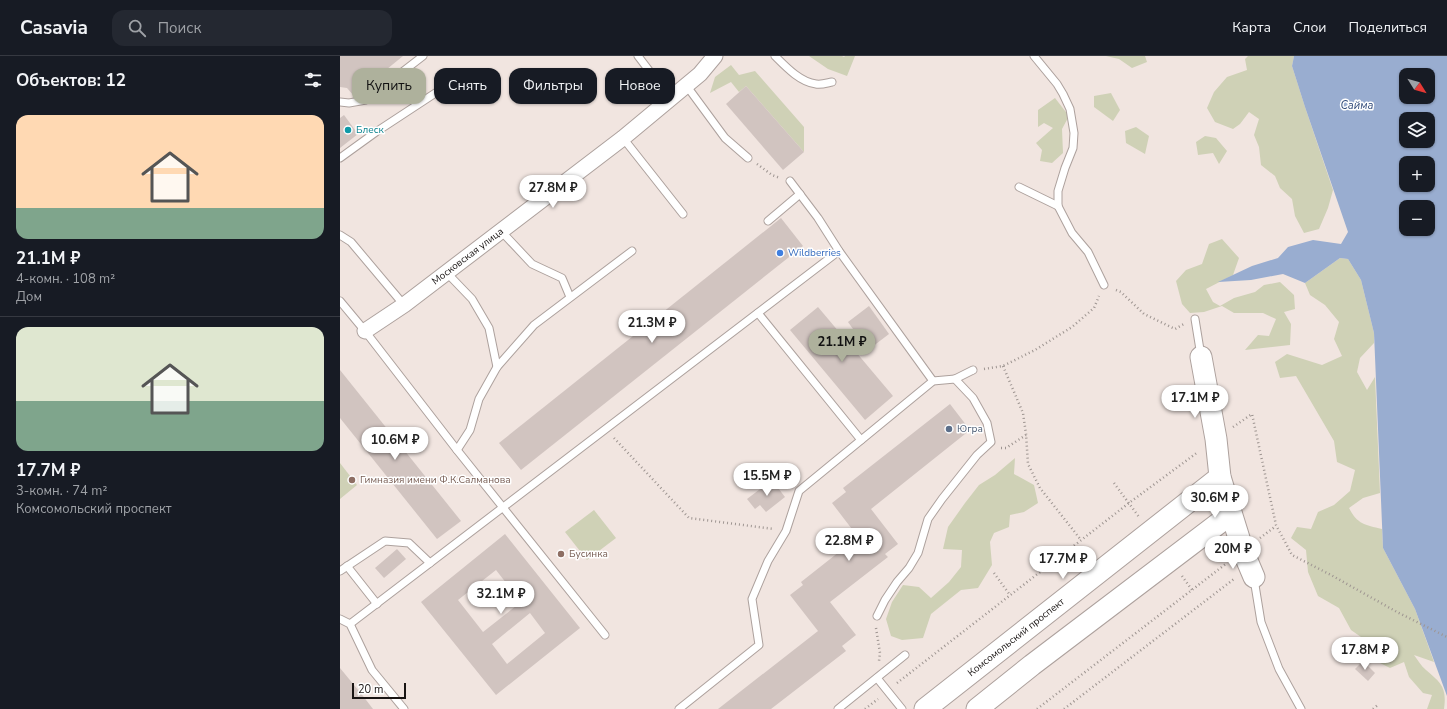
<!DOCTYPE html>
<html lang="ru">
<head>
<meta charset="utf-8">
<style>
  body { margin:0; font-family:"Nunito Sans",sans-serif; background:#242831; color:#f1f3f6; height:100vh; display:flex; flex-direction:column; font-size:15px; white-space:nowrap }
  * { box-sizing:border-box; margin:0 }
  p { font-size:13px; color:#9ea1a6 }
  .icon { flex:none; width:22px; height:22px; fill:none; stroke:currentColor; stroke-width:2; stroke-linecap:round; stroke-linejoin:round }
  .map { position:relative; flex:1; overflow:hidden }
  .panel { display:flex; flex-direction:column; background:#171b24; width:340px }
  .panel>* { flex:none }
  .hud { position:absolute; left:12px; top:12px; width:380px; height:36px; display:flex; gap:8px }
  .needle { width:26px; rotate:127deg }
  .fabs { position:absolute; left:1059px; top:12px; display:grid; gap:8px }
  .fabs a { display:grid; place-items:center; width:36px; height:36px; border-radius:8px; background:#171b24; box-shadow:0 1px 3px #0004; font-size:20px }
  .scale { position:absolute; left:12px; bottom:10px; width:54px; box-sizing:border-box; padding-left:4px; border:2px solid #191413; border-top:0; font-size:11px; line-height:14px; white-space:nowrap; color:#191413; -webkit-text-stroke:3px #fff; paint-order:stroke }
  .price { position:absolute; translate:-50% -34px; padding:0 9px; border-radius:14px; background:#fff; color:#222; font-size:13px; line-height:26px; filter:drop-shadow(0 1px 2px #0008) }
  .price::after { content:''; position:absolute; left:50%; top:24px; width:12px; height:9px; margin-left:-6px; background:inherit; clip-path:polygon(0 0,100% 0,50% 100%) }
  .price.on { background:#aeb19c; color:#111 }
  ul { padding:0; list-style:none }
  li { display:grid; align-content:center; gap:8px; height:212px; padding:0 16px }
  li+li { border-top:1px solid #363941 }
  li span { display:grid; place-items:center; height:124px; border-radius:12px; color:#555 }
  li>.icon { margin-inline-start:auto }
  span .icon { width:72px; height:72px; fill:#fffc; stroke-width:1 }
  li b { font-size:17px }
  h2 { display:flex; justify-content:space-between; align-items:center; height:48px; padding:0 16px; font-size:17px }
  .chip { padding:0 14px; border-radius:12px; background:#171b24; box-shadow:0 1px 3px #0004; font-size:14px; line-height:36px }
  .chip.on { background:#aeb19c; color:#111 }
  header { display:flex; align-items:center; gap:24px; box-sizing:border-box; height:56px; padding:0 20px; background:#171b24; border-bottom:1px solid #363941 }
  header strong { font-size:19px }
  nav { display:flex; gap:22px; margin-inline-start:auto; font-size:14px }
  .search { width:280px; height:36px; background:#242831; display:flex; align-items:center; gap:10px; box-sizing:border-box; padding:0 14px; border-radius:12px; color:#9ea1a6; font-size:15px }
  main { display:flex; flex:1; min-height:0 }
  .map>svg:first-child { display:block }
  .green { fill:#cfd1b6 }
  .water { fill:#99add0; fill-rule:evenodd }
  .building { fill:#d1c4c0; fill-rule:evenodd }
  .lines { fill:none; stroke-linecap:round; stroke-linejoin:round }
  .lane-casing { stroke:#ada19d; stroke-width:9 }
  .street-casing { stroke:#ada19d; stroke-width:17 }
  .secondary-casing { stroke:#ada19d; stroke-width:23 }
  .path { stroke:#9e9591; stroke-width:2.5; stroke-dasharray:1 3; stroke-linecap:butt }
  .lane { stroke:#fff; stroke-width:7 }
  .street { stroke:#fff; stroke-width:15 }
  .secondary { stroke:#fff; stroke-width:21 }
  .culture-dot { fill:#0f9aa8; stroke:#fff; stroke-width:1.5 }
  .shop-dot { fill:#3f7fe0; stroke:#fff; stroke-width:1.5 }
  .service-dot { fill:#5c6f8a; stroke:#fff; stroke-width:1.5 }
  .education-dot { fill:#8d6e63; stroke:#fff; stroke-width:1.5 }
  .labels { text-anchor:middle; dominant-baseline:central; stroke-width:3; stroke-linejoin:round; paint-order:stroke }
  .culture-label { font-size:10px; fill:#0d838f; stroke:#fff; text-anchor:start }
  .shop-label { font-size:10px; fill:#366cbe; stroke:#fff; text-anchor:start }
  .street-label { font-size:10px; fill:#191413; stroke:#fff }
  .service-label { font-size:10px; fill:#4e5e75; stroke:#fff; text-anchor:start }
  .education-label { font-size:10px; fill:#785e54; stroke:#fff; text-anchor:start }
  .water-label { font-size:11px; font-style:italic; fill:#314b7a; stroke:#fff }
</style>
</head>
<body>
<header>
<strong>Casavia</strong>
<div class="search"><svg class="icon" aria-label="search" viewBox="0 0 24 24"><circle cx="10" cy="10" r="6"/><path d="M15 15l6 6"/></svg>Поиск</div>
<nav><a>Карта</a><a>Слои</a><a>Поделиться</a></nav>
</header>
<main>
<section class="panel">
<h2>Объектов: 12<svg class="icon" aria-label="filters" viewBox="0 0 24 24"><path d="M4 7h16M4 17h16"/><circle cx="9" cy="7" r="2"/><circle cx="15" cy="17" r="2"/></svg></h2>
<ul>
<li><span style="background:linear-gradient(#ffd9b3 75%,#7fa58c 0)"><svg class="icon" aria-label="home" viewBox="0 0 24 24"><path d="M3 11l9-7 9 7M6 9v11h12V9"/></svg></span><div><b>21.1M ₽</b><p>4-комн. · 108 m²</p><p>Дом</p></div></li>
<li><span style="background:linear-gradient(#dfe7d0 60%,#7fa58c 0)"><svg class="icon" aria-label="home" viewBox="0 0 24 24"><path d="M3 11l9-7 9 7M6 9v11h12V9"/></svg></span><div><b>17.7M ₽</b><p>3-комн. · 74 m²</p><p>Комсомольский проспект</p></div></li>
</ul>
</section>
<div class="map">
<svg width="1107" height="653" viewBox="0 0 1107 653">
  <rect width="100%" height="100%" fill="#f1e5e0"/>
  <g class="green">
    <path d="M469 0H502L504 1 505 0H515L507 20 488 13Z"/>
    <path d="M766 0H805L807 6 792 12 779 3Z"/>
    <path d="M908 0H954L952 10 965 51 993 134 988 152 979 173 964 177 955 160 952 143 940 132 935 120 921 109 919 91 914 79 919 63 909 56 900 68 893 73 875 66 867 52 874 36 887 21 907 14 905 3Z"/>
    <path d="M391 9 399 19 415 15 464 71V96L406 30 399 36 391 26 370 37 375 21Z"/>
    <path d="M771 37 780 54 773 65 754 51V40Z"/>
    <path d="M715 42 729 60 722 73 723 97 712 107 700 105 702 94 696 87 713 72 704 67 698 71V54Z"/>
    <path d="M796 71 809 80 805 98 786 87 785 75Z"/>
    <path d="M865 80 876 82 887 95 879 108 873 97 858 99 856 86Z"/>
    <path d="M882 183 899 202 893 219 866 233 873 246 880 250 894 242 915 236 924 229 940 226 954 239 955 253 944 256 951 268 950 289 905 294 918 279 929 280 936 263 923 257H894L882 250 864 256 850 257 842 248 836 225 846 214 862 208 869 188Z"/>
    <path d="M1000 202 1008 203 1021 224 1034 277V287L1020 302 1017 316 1027 334 1035 321 1040 437 1023 442 1009 452C1017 468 1025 469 1042 473L1043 492 1075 553 1094 606 1074 599C1078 604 1081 610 1086 614 1101 627 1107 631 1104 653H1087L1092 639 1083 637 1069 621 1064 606 1050 612 1038 606 1031 588 1011 574 999 552 978 540 968 516 966 494 951 482 957 471 971 473 978 456 994 449 1010 435 1015 414 997 406 994 385 956 320 940 322 935 306 947 298 982 309 1002 300 994 283 999 266 985 249 970 239 965 227Z"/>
    <path d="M675 402 674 418 694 429 698 447 684 456 670 459 669 471 654 477 650 486 652 509 638 532 621 534 591 558 583 582 562 584 551 580 546 563 552 546 563 529 579 531 591 542 609 526 621 511 622 494 603 493 608 471 625 447 639 429 655 419Z"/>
    <path d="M0 407 17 429 0 443Z"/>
    <path d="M254 454 276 482 247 504 225 476Z"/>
  </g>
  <path class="water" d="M954 0H1107V640L1075 553 1043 492 1034 277 1021 224 1008 203 1000 202 965 227 943 218 911 224 878 226 912 210 938 202 948 191 973 184 1001 188 1008 176 965 51 952 10ZM1066 19H1088V41H1066ZM1066 63H1088V85H1066ZM1066 107H1088V129H1066ZM1066 151H1088V173H1066Z"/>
  <g class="building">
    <path d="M0 0H63L14 40 7 32 0 31Z"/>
    <path d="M406 30 464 96 443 114 386 48Z"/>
    <path d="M4 59 18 78 0 92V62Z"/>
    <path d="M441 162 463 190 181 414 159 387Z"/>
    <path d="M529 250 549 278 528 294 508 266Z"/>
    <path d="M478 251 553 340 525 364 450 274Z"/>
    <path d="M0 314 121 465 97 483 0 362Z"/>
    <path d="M610 348 630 374 531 453 558 488 545 498 548 501 490 546 516 579 502 590 506 595 431 653H378L478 575 450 539 463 529 461 526 518 481 492 447 506 436 503 432Z"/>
    <path d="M432 424 445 441 426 456 420 449 415 453 407 443Z"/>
    <path d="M165 478 240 572 156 639 81 546ZM156 514 181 546 143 576 118 544ZM190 557 205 577 167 608 152 588Z"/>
    <path d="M57 493 66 503 44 522 35 512Z"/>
    <path d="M1023 605 1035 617 1028 625 1015 613Z"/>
    <path d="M0 612 23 640 33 653H0Z"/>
  </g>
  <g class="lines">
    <defs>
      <g id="lane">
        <path d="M298 0 330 42"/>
        <path d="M435 0C446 11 460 26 476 28 481 29 487 27 492 26"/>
        <path d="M694 0 717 28 723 38 730 53 734 77 733 92 725 112 718 135V150L732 177 748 196 764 229"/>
        <path d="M346 29 385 82 408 102"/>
        <path d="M0 46 9 47 26 44 83 0"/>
        <path d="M283 82 343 158"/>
        <path d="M0 102 36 76 103 32"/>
        <path d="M450 125 478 162 499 195 593 325"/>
        <path d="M679 131 718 150"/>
        <path d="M428 165 460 138"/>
        <path d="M161 175 192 208 222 222 230 241"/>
        <path d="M0 179 11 186 64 249"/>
        <path d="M107 217 132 243 149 272 157 311"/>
        <path d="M0 245 25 275 117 394 265 579"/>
        <path d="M418 257 521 384"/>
        <path d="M855 263 861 300"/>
        <path d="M615 323 633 314"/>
        <path d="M117 394 130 374 139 343 157 311 194 269 292 195"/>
        <path d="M7 510 37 548"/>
        <path d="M0 515 45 485 69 487 90 507"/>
        <path d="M914 523 921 566 939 613 961 653"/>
        <path d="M0 563 10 568 32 614 64 653"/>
        <path d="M10 568 499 195"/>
        <path d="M537 622 562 653"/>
        <path d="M339 653 419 589 412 543 428 505 446 475 459 435 593 325 615 323 633 342 647 367 651 386 637 399 602 443 588 463 578 497 569 512 557 526 545 544 537 560"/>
        <path d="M498 653 565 599"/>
      </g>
      <g id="street">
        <path id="s1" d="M25 275 64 249 283 82 360 18 375 0"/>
      </g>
      <g id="secondary">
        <path d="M861 301 876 383 880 421 903 495 914 521"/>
        <path id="s2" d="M585 653 880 421"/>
        <path d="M637 653 692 609 891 458"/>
      </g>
    </defs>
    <use href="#lane" class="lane-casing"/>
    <use href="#street" class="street-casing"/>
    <use href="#secondary" class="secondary-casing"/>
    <g class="path">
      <path d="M417 108 432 119 440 122"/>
      <path d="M776 234 781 236 804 258 835 273 844 268"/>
      <path d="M663 310 683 357 686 378 688 408 700 432 741 484"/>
      <path d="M644 313 663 310 695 294 732 271 754 252 759 240"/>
      <path d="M893 371 912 358 936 469 952 499 991 519 1057 556 1107 581"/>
      <path d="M274 382 349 462 434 473"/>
      <path d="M661 392H666L686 379"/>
      <path d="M774 427 799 461"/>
      <path d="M920 482 936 470"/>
      <path d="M654 517 670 539"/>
      <path d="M842 520 852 534"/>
      <path d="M536 572 540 597 539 605"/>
      <path d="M557 627 789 447 858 396"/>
      <path d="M525 653 538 643"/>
      <path d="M697 653 887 507"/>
      <path d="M724 653 894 523"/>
      <path d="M1033 653 1039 648"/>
    </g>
    <use href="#lane" class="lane"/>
    <use href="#street" class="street"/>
    <use href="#secondary" class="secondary"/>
  </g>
  <circle class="culture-dot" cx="8" cy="74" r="4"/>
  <circle class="shop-dot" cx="440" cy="197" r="4"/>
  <circle class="service-dot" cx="609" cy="373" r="4"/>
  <g class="education-dot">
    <circle cx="12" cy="424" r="4"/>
    <circle cx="221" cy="498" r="4"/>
  </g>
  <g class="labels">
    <g class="culture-label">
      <text x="16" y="74">Блеск</text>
    </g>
    <g class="shop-label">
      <text x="448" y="197">Wildberries</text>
    </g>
    <g class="street-label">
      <text stroke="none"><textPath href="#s1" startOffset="127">Московская улица</textPath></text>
      <text stroke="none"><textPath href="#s2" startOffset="116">Комсомольский проспект</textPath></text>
    </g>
    <g class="service-label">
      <text x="617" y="373">Югра</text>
    </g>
    <g class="education-label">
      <text x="20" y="424">Гимназия имени Ф.К.Салманова</text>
      <text x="229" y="498">Бусинка</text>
    </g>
    <g class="water-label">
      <text x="1017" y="49">Сайма</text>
    </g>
  </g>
</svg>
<div class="fabs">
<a><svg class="needle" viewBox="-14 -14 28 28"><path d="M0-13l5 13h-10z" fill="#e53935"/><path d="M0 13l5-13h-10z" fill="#9ea1a6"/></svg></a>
<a><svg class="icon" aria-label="layers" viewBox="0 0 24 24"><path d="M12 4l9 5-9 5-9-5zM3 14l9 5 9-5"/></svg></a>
<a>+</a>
<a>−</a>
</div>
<div class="scale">20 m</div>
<b class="price" style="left:213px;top:153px">27.8M ₽</b>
<b class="price" style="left:312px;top:288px">21.3M ₽</b>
<b class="price on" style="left:502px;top:307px">21.1M ₽</b>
<b class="price" style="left:855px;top:363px">17.1M ₽</b>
<b class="price" style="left:55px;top:405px">10.6M ₽</b>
<b class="price" style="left:427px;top:441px">15.5M ₽</b>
<b class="price" style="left:875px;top:463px">30.6M ₽</b>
<b class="price" style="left:509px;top:506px">22.8M ₽</b>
<b class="price" style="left:893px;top:514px">20M ₽</b>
<b class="price" style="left:723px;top:524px">17.7M ₽</b>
<b class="price" style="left:161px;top:559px">32.1M ₽</b>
<b class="price" style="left:1025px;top:615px">17.8M ₽</b>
<div class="hud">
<a class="chip on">Купить</a>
<a class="chip">Снять</a>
<a class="chip">Фильтры</a>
<a class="chip">Новое</a>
</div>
</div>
</main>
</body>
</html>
